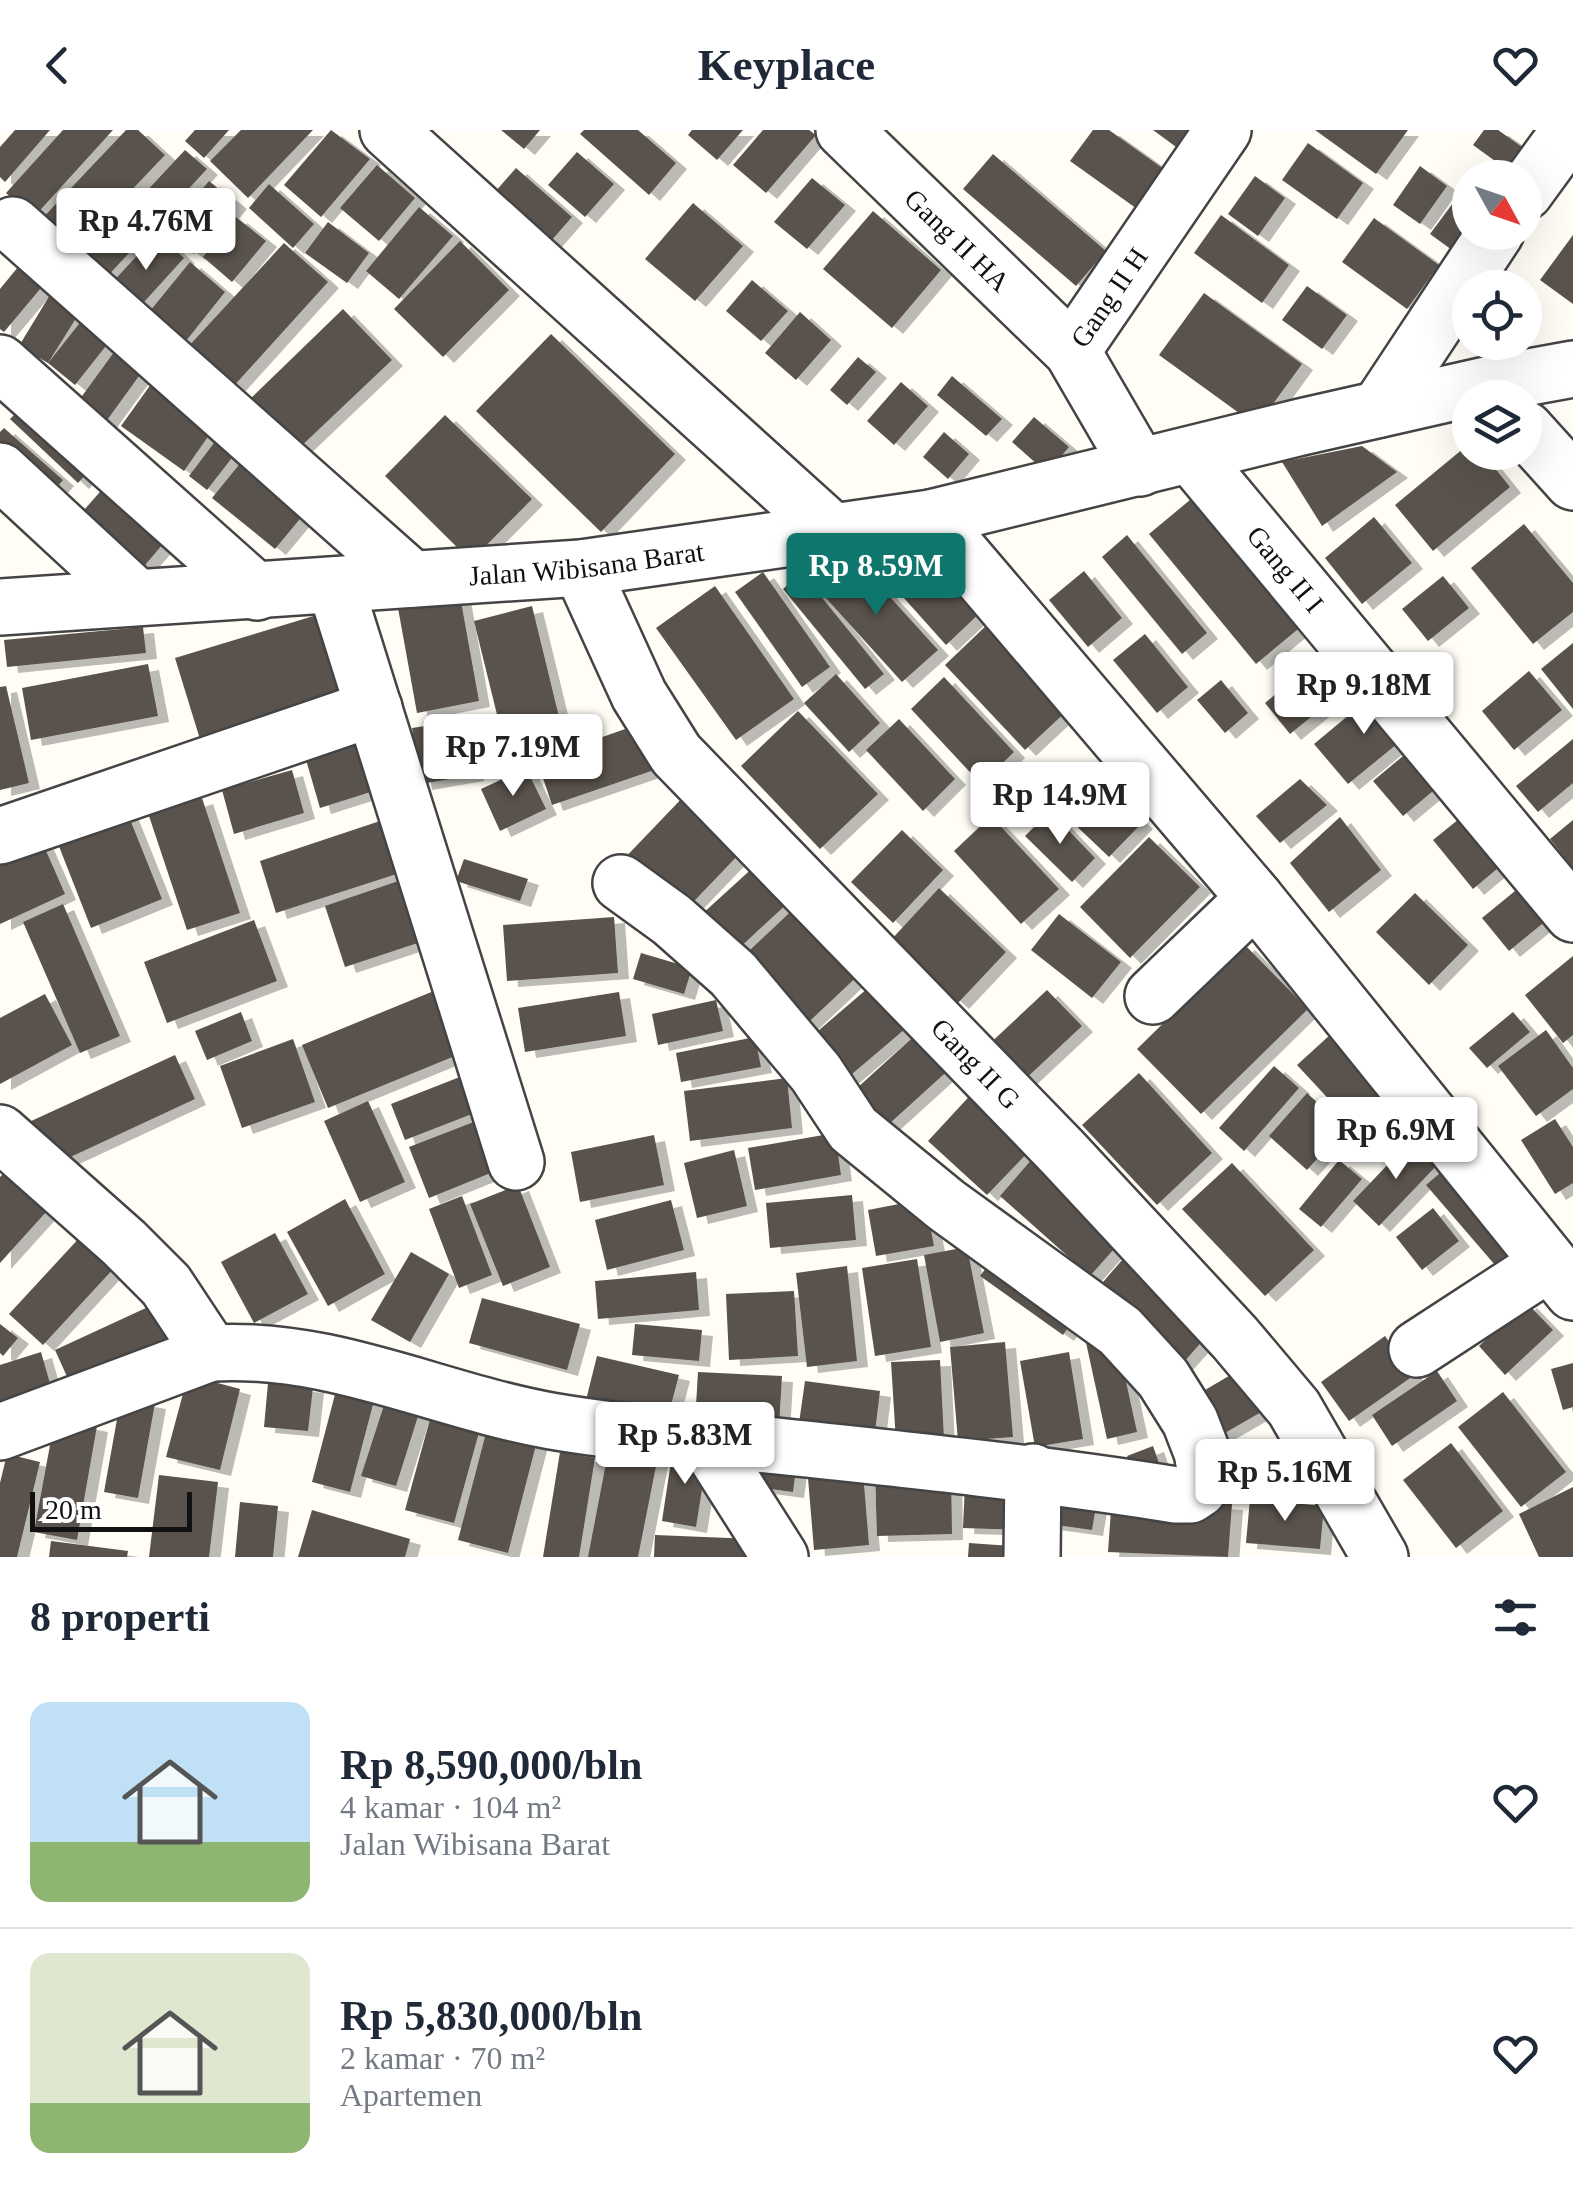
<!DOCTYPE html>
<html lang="id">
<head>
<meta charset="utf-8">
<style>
  body { margin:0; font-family:"Times New Roman",serif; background:#f6f6f7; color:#1f2937; height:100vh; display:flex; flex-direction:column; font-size:38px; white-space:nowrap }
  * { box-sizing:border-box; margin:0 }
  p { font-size:32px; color:#747a83 }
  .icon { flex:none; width:55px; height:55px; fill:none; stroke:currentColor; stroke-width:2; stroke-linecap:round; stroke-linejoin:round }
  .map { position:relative; height:1427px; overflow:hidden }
  .sheet { display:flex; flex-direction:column; background:#fff; flex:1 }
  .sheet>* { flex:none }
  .needle { width:65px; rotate:130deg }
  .controls { position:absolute; left:1452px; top:30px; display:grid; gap:20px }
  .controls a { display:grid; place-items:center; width:90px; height:90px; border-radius:50%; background:#fff; box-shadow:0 10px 40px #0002; font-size:50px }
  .scale { position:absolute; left:30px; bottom:25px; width:162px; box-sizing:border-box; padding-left:10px; border:5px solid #111; border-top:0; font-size:28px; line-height:35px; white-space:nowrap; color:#111; -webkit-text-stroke:8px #fff; paint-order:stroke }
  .price { position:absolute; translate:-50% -85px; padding:0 22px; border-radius:10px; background:#fff; color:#222; font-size:32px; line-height:65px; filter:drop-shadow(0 2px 5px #0008) }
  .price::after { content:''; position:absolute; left:50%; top:60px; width:30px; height:22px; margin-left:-15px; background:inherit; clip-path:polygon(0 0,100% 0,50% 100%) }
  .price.current { background:#0f766e; color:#fff }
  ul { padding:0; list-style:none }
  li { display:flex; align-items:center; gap:30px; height:250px; padding:0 30px }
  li+li { border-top:2px solid #e0e1e3 }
  li span { display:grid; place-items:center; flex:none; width:280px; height:200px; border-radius:20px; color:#555 }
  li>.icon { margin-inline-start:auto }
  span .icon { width:120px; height:120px; fill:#fffc; stroke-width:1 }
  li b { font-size:42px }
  h2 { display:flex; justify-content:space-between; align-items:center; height:120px; padding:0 30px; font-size:42px }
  header { display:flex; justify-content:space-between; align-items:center; height:130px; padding:0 30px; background:#fff; font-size:45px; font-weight:600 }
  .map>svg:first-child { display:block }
  .building { fill:#5a524d; filter:url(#shadow) }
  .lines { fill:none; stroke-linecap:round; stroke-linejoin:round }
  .street-casing { stroke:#444; stroke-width:60 }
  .street { stroke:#fff; stroke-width:55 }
  .labels { text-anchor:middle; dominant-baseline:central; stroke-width:10; stroke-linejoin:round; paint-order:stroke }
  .street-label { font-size:28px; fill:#111; stroke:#fff }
</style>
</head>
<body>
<header><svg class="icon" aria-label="back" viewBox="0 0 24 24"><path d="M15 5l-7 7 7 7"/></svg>Keyplace<svg class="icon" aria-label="heart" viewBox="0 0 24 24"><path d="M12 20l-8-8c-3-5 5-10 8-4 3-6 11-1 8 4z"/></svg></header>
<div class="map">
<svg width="1573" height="1427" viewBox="0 0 1573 1427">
  <defs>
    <filter id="shadow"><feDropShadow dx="11" dy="6" stdDeviation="0" flood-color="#0004"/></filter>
  </defs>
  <rect width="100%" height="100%" fill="#fffdf5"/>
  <g class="building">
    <path d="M15 0H50L5 52 0 47V17Z"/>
    <path d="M63 0H113L33 88 6 63Z"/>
    <path d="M126 0H138L165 25 68 127 35 96Z"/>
    <path d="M195 0H229L204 28 185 11Z"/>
    <path d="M241 0H313L248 68 210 31Z"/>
    <path d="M331 0 370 29 321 87 284 55Z"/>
    <path d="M501 0H540L524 19Z"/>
    <path d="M584 0H638L676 33 649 65 580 4Z"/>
    <path d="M692 0H743L717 30 688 5Z"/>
    <path d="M763 0H809L816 5 766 63 733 35Z"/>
    <path d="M1093 0H1109L1168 42 1140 81 1070 31Z"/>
    <path d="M1153 0H1199L1183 22Z"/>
    <path d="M1315 0H1408L1376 44Z"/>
    <path d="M1484 0H1498L1529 22 1513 44 1473 15Z"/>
    <path d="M1308 13 1363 53 1337 89 1282 50Z"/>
    <path d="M185 20 207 39 103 151 82 130Z"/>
    <path d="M577 22 614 54 585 87 548 55Z"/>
    <path d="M993 24 1106 121 1076 156 963 59Z"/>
    <path d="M377 35 415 68 379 111 340 78Z"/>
    <path d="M1420 36 1447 56 1420 94 1393 75Z"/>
    <path d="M516 38 572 87 537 127 481 78Z"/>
    <path d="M1255 46 1285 68 1258 106 1228 84Z"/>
    <path d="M812 48 845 75 807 119 774 92Z"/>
    <path d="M209 51 236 73 194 124 167 101Z"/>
    <path d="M269 54 314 94 293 118 249 78Z"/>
    <path d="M693 73 743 116 695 171 645 129Z"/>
    <path d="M1453 73 1470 85V94L1452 120 1430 104Z"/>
    <path d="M419 77 453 106 399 169 366 141Z"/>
    <path d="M873 81 941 140 892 198 823 139Z"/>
    <path d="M1221 85 1289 135 1262 173 1194 123Z"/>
    <path d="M236 87 266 111 232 152 203 127Z"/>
    <path d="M1374 88 1439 135 1407 179 1342 132Z"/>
    <path d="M328 92 369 123 347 153 305 123Z"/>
    <path d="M158 103 184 128 135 182 108 157Z"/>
    <path d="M1573 105V174L1540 150Z"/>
    <path d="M460 111 509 160 443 227 394 179Z"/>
    <path d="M284 113 328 152 232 258 187 218Z"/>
    <path d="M27 126 51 146 4 202 0 199V159Z"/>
    <path d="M190 132 225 162 178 221 141 192Z"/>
    <path d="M752 150 788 181 761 211 726 181Z"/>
    <path d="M56 155 85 174 48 233 19 216Z"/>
    <path d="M1307 156 1347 185 1322 219 1282 190Z"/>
    <path d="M1204 163 1302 234 1257 296 1159 225Z"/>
    <path d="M94 175 121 197 75 255 48 233Z"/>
    <path d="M343 179 392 230 295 322 247 272Z"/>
    <path d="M800 182 831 210 796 250 765 223Z"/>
    <path d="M551 204 675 324 601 402 476 281Z"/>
    <path d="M125 207 152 228 105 293 77 273Z"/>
    <path d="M858 227 876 242 847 275 830 260Z"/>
    <path d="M159 243 221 288 184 341 121 296Z"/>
    <path d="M952 246 1002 289 986 306 937 265Z"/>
    <path d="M901 252 928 276 894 315 867 291Z"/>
    <path d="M30 269 97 332 78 353 10 289Z"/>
    <path d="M445 285 532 369 471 431 385 346Z"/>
    <path d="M1034 287 1069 317 1047 343 1012 312Z"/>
    <path d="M226 297 245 311 207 360 189 346Z"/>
    <path d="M4 298 63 350 47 369 0 328V302Z"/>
    <path d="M944 302 969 324 948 349 923 327Z"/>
    <path d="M1470 313V322H1482L1510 357 1433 421 1395 375Z"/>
    <path d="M1362 316 1397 342 1322 396 1282 332Z"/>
    <path d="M251 320 314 372 275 419 212 368Z"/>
    <path d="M113 347 174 401 140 441 77 388Z"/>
    <path d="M1202 360 1309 490 1256 534 1149 404Z"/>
    <path d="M1374 387 1412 433 1362 474 1325 428Z"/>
    <path d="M1524 394 1573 453V482L1533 514 1471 438Z"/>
    <path d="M914 405 982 481 946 515 877 438Z"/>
    <path d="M1127 405 1207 503 1182 524 1102 427Z"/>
    <path d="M851 424 938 520 902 552 815 456Z"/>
    <path d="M1084 441 1122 488 1088 517 1049 470Z"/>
    <path d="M763 442 830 537 802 557 735 462Z"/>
    <path d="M802 443 884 544 865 559 783 459Z"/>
    <path d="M1443 446 1469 478 1428 511 1402 479Z"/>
    <path d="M715 456 794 569 736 610 656 498Z"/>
    <path d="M460 466 479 571 417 583 398 478Z"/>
    <path d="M532 476 560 591 502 605 474 491Z"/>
    <path d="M330 481 357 571 203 619 175 528Z"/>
    <path d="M991 491 1072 576 1025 620 945 535Z"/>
    <path d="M143 497 146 523 7 537 4 510Z"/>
    <path d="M1145 504 1188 557 1157 583 1113 530Z"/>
    <path d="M1337 513 1363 545 1290 604 1265 573Z"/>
    <path d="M1573 513V579L1541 539Z"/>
    <path d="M148 534 158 586 31 610 22 558Z"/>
    <path d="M1529 541 1562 580 1514 620 1482 581Z"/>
    <path d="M836 544 880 593 849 622 804 573Z"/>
    <path d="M944 547 1014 622 981 654 911 579Z"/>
    <path d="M1221 550 1248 583 1225 603 1197 570Z"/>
    <path d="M6 556 29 653 0 660V557Z"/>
    <path d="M1379 560 1413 601 1348 654 1314 614Z"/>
    <path d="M798 581 878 664 820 719 741 636Z"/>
    <path d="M899 589 955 649 923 681 866 620Z"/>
    <path d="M464 590 473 645 421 654 412 598Z"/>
    <path d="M645 592 660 638 552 675 537 630Z"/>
    <path d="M362 597 380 659 320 678 302 616Z"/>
    <path d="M1573 609V653L1538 682 1516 656Z"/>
    <path d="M1415 616 1445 651 1403 686 1373 651Z"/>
    <path d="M1081 635 1142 693 1109 727 1048 669Z"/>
    <path d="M526 638 546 679 500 701 481 659Z"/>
    <path d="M292 640 304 683 234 704 222 660Z"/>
    <path d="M1300 649 1327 675 1280 713 1256 686Z"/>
    <path d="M687 663 744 719 676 790 618 735Z"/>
    <path d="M202 668 240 783 187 800 149 686Z"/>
    <path d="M123 672 162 769 91 798 53 701Z"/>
    <path d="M1475 676 1515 724 1473 759 1433 710Z"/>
    <path d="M1050 681 1095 728 1072 752 1025 706Z"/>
    <path d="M991 686 1059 759 1021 794 954 721Z"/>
    <path d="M392 687 409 740 276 783 260 731Z"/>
    <path d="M1340 687 1381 740 1329 782 1290 733Z"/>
    <path d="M1573 690V738L1550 709Z"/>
    <path d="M902 700 943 740 893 793 851 752Z"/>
    <path d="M40 707 65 764 0 794V725Z"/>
    <path d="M1149 707 1200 757 1130 828 1080 777Z"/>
    <path d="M464 729 528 749 520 771 456 751Z"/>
    <path d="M757 734 790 771 735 822 701 785Z"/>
    <path d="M413 746 433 808 345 837 325 776Z"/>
    <path d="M1531 748 1558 781 1509 821 1482 788Z"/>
    <path d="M939 758 1006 822 958 873 890 811Z"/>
    <path d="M1415 763 1468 815 1429 855 1376 802Z"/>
    <path d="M802 771 865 839 795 905 732 837Z"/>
    <path d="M63 774 120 906 80 923 23 792Z"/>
    <path d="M1059 784 1121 832 1092 868 1031 820Z"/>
    <path d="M614 787 618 843 507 851 503 795Z"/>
    <path d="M254 790 277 851 167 893 144 832Z"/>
    <path d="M1244 814 1308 879 1201 984 1137 919Z"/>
    <path d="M641 823 692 838 684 864 633 849Z"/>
    <path d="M1573 826V905L1563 913 1525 865Z"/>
    <path d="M882 846 918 888 832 961 797 919Z"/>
    <path d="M446 856 472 919 328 978 302 915Z"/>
    <path d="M1047 860 1082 896 1020 954 985 918Z"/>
    <path d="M619 862 626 906 525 922 518 878Z"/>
    <path d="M45 864 72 915 0 954V888Z"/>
    <path d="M716 870 723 901 658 915 652 884Z"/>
    <path d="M241 882 252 911 207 930 195 901Z"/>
    <path d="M1513 882 1530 902 1487 938 1469 918Z"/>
    <path d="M921 900 954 935 878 1004 846 968Z"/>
    <path d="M1546 900 1573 938V959L1536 986 1498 936Z"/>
    <path d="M1331 904 1396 974 1363 1006 1297 935Z"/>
    <path d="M755 907 761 937 681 952 676 923Z"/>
    <path d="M293 909 315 972 242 998 220 936Z"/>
    <path d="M175 925 195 969 49 1037 29 992Z"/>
    <path d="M1274 936 1299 958 1244 1021 1219 998Z"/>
    <path d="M475 941 490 977 405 1010 391 974Z"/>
    <path d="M1139 943 1212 1023 1157 1075 1082 995Z"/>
    <path d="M787 948 792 998 690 1011 684 961Z"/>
    <path d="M977 958 1037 1013 987 1065 928 1011Z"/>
    <path d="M1307 963 1345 998 1307 1040 1269 1006Z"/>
    <path d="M368 971 405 1052 360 1072 324 991Z"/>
    <path d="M489 986 508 1036 429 1068 409 1017Z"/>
    <path d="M1555 989 1573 1017V1053L1555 1064 1521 1010Z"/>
    <path d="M835 1003 841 1045 755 1060 748 1018Z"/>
    <path d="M654 1005 664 1055 580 1072 571 1022Z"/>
    <path d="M1414 1007 1440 1032 1379 1096 1353 1071Z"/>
    <path d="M734 1020 747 1076 697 1088 684 1033Z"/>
    <path d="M1032 1029 1123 1109 1090 1146 1000 1066Z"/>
    <path d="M1339 1030 1362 1049 1321 1097 1299 1079Z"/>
    <path d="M1232 1033 1314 1120 1265 1166 1182 1079Z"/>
    <path d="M1448 1036 1516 1117 1495 1135 1426 1055Z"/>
    <path d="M5 1042 47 1081 0 1133V1047Z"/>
    <path d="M518 1055 550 1137 503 1156 470 1074Z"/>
    <path d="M852 1065 856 1110 770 1118 766 1073Z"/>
    <path d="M462 1066 492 1145 459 1158 429 1079Z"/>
    <path d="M345 1069 385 1144 328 1176 287 1102Z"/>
    <path d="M925 1069 934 1116 876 1126 868 1080Z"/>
    <path d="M671 1070 684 1120 607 1140 595 1090Z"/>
    <path d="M1433 1078 1459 1111 1422 1140 1396 1107Z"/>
    <path d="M275 1103 308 1164 254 1193 221 1132Z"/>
    <path d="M82 1105 116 1136 43 1215 9 1184Z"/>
    <path d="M967 1117 984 1203 940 1212 924 1125Z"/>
    <path d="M411 1122 449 1144 410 1212 371 1190Z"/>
    <path d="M998 1122 1080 1180 1063 1205 980 1146Z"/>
    <path d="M1129 1122 1214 1198 1175 1242 1090 1167Z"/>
    <path d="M917 1129 931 1217 875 1226 862 1138Z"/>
    <path d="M847 1136 857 1231 807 1237 796 1143Z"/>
    <path d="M696 1142 699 1180 598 1189 595 1151Z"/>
    <path d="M794 1161 798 1226 729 1230 726 1164Z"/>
    <path d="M482 1168 580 1194 567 1240 469 1213Z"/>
    <path d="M161 1171 180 1213 74 1262 55 1220Z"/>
    <path d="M1526 1172 1553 1200 1505 1245 1479 1216Z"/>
    <path d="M0 1194 18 1208 3 1226 0 1223Z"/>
    <path d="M635 1194 702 1200 699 1231 632 1225Z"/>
    <path d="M1115 1201 1137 1302 1107 1309 1085 1208Z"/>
    <path d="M1385 1206 1413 1246 1349 1291 1321 1252Z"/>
    <path d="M1005 1212 1013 1307 958 1311 950 1217Z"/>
    <path d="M41 1222 53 1264 0 1280V1235Z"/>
    <path d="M1069 1222 1083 1309 1035 1317 1020 1231Z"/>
    <path d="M597 1226 679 1245 667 1290 586 1270Z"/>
    <path d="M940 1230 944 1309 896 1312 891 1232Z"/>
    <path d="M1573 1233V1277L1563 1280 1551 1239Z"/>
    <path d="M1239 1240 1263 1281 1211 1311 1188 1270Z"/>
    <path d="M1437 1241 1457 1271 1392 1316 1372 1285Z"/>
    <path d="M698 1242 782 1246 779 1296 695 1292Z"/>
    <path d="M188 1245 240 1259 220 1340 166 1327Z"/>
    <path d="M805 1251 880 1261 875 1302 799 1293Z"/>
    <path d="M268 1253 313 1257 308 1301 264 1297Z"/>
    <path d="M338 1253 376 1263 350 1362 312 1352Z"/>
    <path d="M1503 1262 1566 1342 1521 1377 1458 1297Z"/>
    <path d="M121 1267 155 1273 138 1368 104 1362Z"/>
    <path d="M386 1269 420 1280 396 1356 361 1346Z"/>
    <path d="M432 1282 481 1295 454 1393 405 1380Z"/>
    <path d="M55 1288 97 1296 77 1410 34 1402Z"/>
    <path d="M487 1299 537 1311 508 1423 458 1410Z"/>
    <path d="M610 1312 659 1321 638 1427H588Z"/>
    <path d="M1451 1313 1503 1381 1456 1418 1403 1350Z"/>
    <path d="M1153 1316 1159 1333 1134 1343 1127 1326Z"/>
    <path d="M1249 1317 1299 1323 1293 1371 1244 1365Z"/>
    <path d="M673 1318 708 1322 696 1397 662 1391Z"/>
    <path d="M560 1322 595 1328 579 1427H543Z"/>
    <path d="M7 1324 40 1332 17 1427H0V1353Z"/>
    <path d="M752 1325 797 1331 793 1362 748 1356Z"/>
    <path d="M862 1330 869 1415 814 1420 807 1336Z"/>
    <path d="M951 1343 952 1404 877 1406 875 1346Z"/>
    <path d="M159 1345 218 1352 209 1427H149Z"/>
    <path d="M965 1354 1024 1357 1022 1400 963 1398Z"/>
    <path d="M1573 1357V1427H1539L1519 1384Z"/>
    <path d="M1054 1358 1098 1365 1092 1400 1049 1394Z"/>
    <path d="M1112 1366 1232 1374 1228 1427 1108 1422Z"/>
    <path d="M1250 1369 1324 1376 1320 1419 1246 1413Z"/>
    <path d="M240 1372 278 1376 273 1427H235Z"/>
    <path d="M312 1380 410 1409 405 1427H298Z"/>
    <path d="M655 1405 754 1409 753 1427H654Z"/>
    <path d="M51 1411 128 1421 127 1427H49Z"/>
    <path d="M969 1413 1026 1417 1025 1427H968Z"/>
  </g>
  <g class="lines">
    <defs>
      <g id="street">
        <path d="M388 0 834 403"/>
        <path id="s1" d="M844 0 1072 221 1140 338"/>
        <path d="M1525 62 1570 0"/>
        <path d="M13 95 412 449"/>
        <path id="s2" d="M1072 221 1223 0"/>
        <path d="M0 233 257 462"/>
        <path d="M1379 279 1496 102"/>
        <path d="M1525 299 1573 352"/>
        <path id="s3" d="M1191 325 1573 784"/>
        <path d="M0 341 135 466"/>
        <path d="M931 388 1255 768 1573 1162"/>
        <path id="s4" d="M581 438 639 565 676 624 1063 1023 1235 1208 1294 1278 1380 1427"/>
        <path d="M335 455 516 1032"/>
        <path id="s5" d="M0 477 581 438 931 388 1301 297 1486 255 1573 239"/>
        <path d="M0 706 374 578"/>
        <path d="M1153 866 1255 768"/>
        <path d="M0 1003 124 1113 166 1155 211 1223C332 1216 435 1270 551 1291 626 1304 702 1308 777 1316 911 1330 1044 1344 1176 1365H1190L1199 1359 1206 1344 1202 1322 1190 1291 1163 1248 1120 1201 946 1075 853 999 816 943 733 844 672 790 621 753"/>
        <path d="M1417 1219 1549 1133"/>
        <path d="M0 1302 211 1223"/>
        <path d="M705 1309 780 1427"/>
        <path d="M1032 1427 1033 1342"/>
      </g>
    </defs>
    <use href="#street" class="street-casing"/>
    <use href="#street" class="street"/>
  </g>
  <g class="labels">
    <g class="street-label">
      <text stroke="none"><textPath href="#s1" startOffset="158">Gang II HA</textPath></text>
      <text stroke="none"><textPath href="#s2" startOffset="65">Gang II H</textPath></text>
      <text stroke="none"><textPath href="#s5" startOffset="588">Jalan Wibisana Barat</textPath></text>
      <text stroke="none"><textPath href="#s3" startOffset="148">Gang II I</textPath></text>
      <text stroke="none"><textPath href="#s4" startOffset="640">Gang II G</textPath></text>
    </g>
  </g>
</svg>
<div class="controls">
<a><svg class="needle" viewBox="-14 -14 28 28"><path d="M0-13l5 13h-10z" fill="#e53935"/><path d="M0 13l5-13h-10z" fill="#747a83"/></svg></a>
<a><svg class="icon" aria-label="locate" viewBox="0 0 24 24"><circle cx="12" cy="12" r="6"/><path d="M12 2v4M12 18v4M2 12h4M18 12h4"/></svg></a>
<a><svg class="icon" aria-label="layers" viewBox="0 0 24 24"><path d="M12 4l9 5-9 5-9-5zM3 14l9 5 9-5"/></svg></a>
</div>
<div class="scale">20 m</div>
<b class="price" style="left:146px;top:143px">Rp 4.76M</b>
<b class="price current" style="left:876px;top:488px">Rp 8.59M</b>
<b class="price" style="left:1364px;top:607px">Rp 9.18M</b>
<b class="price" style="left:513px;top:669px">Rp 7.19M</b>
<b class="price" style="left:1060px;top:717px">Rp 14.9M</b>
<b class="price" style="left:1396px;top:1052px">Rp 6.9M</b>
<b class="price" style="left:685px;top:1357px">Rp 5.83M</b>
<b class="price" style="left:1285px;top:1394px">Rp 5.16M</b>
</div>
<section class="sheet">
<h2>8 properti<svg class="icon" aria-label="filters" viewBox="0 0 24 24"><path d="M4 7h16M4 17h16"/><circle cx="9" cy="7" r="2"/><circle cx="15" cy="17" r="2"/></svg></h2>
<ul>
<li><span style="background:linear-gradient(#bfe0f5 70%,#8fb573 0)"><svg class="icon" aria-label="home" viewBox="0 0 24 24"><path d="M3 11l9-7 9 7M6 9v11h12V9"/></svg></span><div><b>Rp 8,590,000/bln</b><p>4 kamar · 104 m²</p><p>Jalan Wibisana Barat</p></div><svg class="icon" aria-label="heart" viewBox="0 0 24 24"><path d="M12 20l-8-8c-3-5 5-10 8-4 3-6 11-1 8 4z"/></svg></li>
<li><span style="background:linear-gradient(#dfe7d0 75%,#8fb573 0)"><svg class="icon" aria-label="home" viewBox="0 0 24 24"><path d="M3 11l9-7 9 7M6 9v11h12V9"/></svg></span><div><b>Rp 5,830,000/bln</b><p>2 kamar · 70 m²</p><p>Apartemen</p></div><svg class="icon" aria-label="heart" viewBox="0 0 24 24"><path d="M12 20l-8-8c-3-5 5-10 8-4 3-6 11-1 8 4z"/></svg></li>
</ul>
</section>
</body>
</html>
